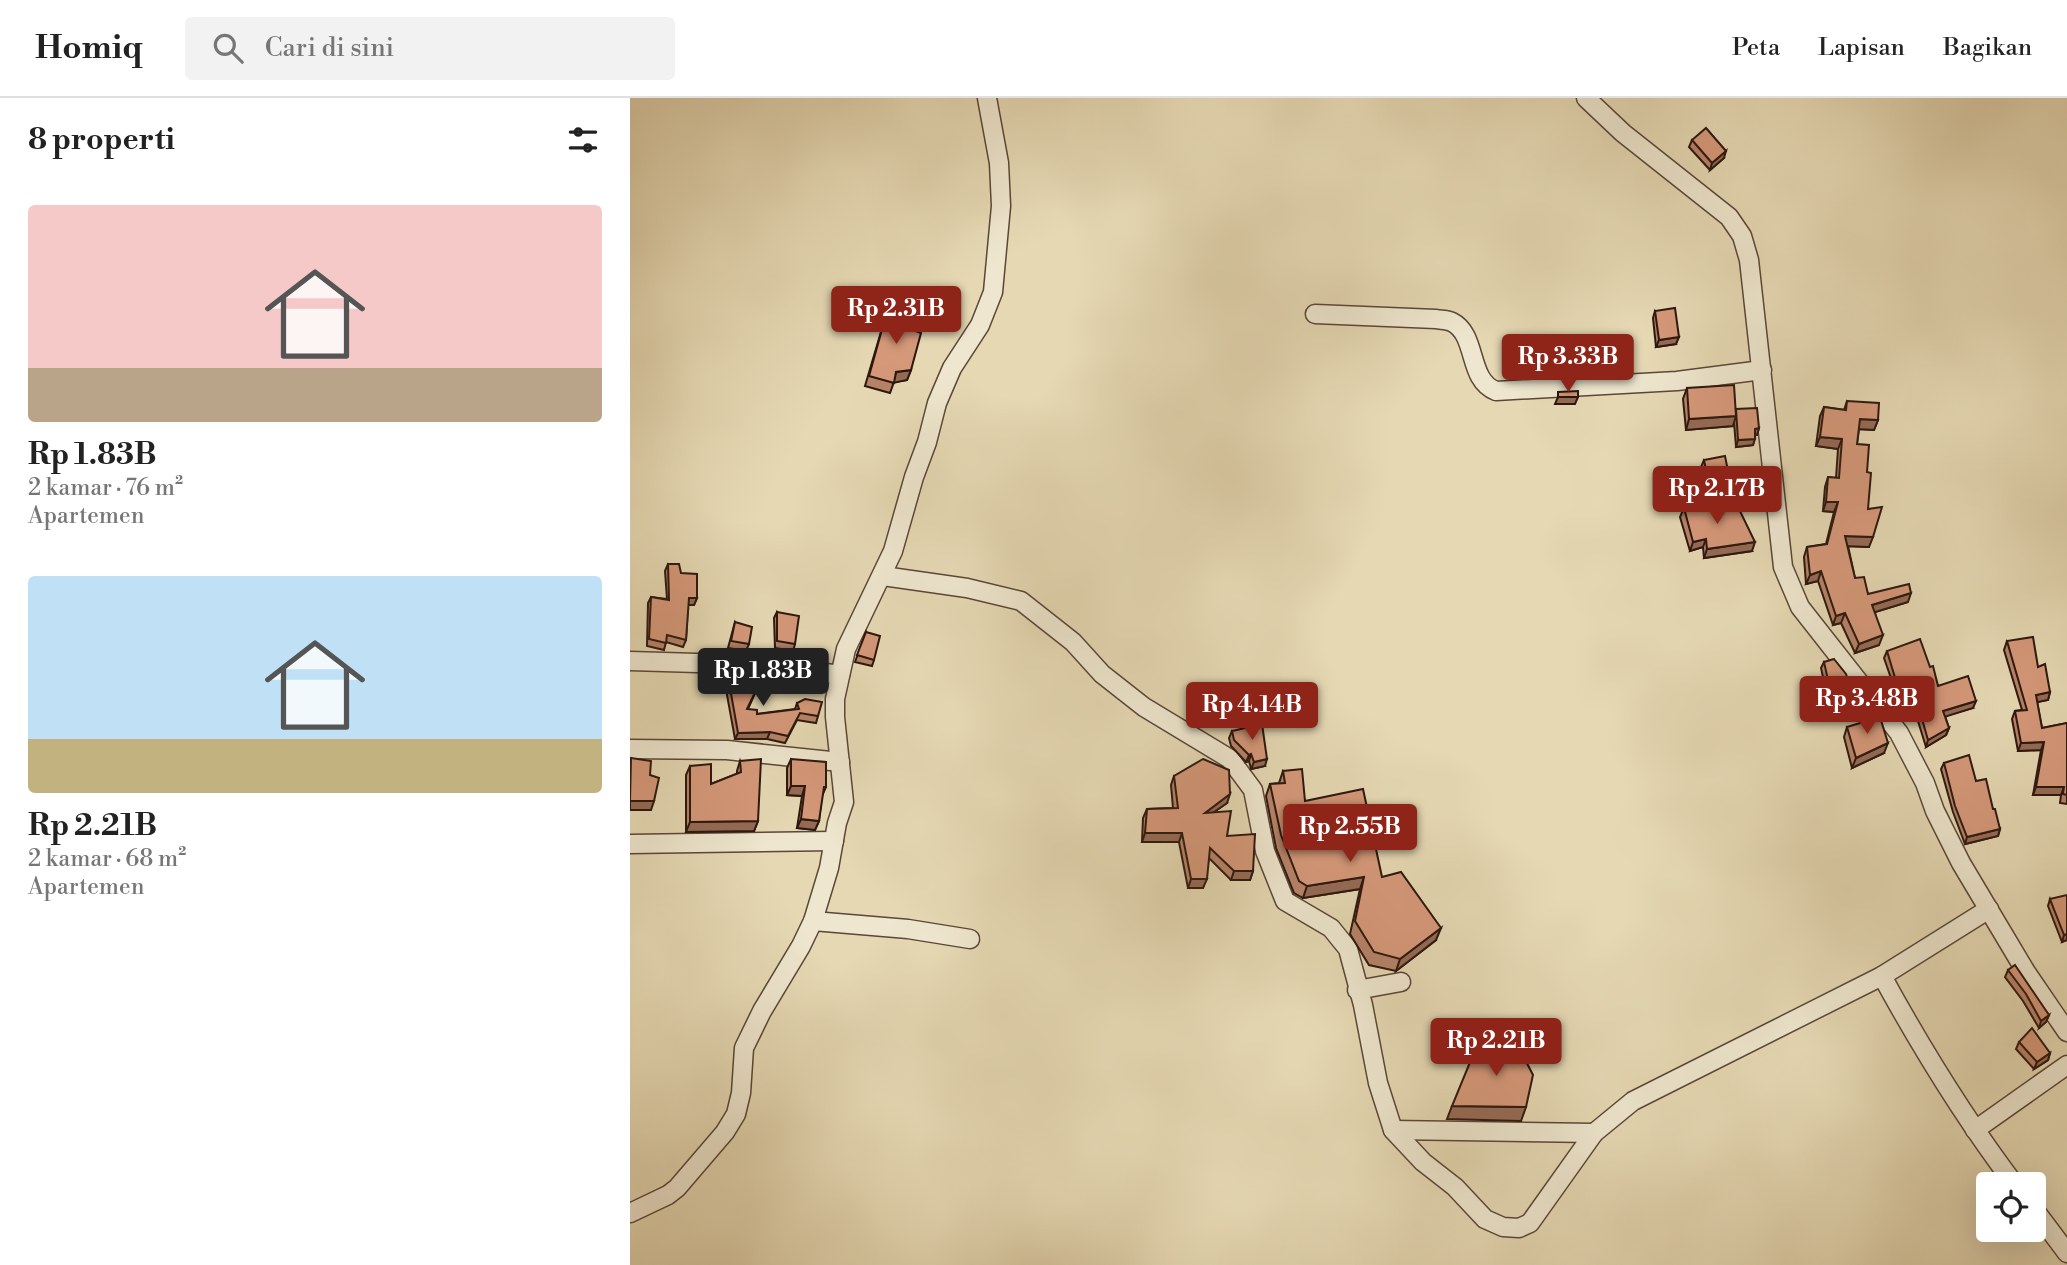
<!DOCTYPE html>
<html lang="id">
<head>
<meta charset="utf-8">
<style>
  body { margin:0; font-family:"Libre Bodoni",serif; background:#f2f2f2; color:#222; height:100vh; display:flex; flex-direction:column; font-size:26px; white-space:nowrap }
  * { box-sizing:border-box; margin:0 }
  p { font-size:23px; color:#767676 }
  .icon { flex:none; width:38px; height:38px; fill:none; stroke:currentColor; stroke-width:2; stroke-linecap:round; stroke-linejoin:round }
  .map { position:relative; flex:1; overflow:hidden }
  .panel { display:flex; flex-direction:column; background:#fff; width:630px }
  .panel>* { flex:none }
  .tools { position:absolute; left:1346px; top:1074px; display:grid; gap:14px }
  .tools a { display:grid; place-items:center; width:70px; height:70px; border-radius:7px; background:#fff; box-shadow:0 7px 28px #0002; font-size:35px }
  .price { position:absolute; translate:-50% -60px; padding:0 16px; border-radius:7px; background:#8f2418; color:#fff; font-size:23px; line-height:46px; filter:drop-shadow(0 2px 4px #0008) }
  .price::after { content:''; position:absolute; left:50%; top:42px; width:21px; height:16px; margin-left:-10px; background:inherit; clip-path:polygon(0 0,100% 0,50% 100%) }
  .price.active { background:#222; color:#fff }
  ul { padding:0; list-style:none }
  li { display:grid; align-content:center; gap:14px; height:371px; padding:0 28px }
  li span { display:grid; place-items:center; height:217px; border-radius:7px; color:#555 }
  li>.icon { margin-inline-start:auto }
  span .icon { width:126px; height:126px; fill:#fffc; stroke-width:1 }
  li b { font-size:30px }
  h2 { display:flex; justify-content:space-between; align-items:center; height:84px; padding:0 28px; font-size:30px }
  header { display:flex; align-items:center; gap:42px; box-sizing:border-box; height:98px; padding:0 35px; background:#fff; border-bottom:2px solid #e0e0e0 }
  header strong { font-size:33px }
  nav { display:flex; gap:38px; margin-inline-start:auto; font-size:24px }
  .search { width:490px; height:63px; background:#f2f2f2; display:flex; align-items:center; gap:18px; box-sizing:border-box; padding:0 24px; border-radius:7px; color:#767676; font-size:26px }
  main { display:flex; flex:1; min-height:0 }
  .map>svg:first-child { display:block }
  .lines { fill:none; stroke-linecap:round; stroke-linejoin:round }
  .street-casing { stroke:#5a4738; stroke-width:21 }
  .street { stroke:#eee6ce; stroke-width:18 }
  .wall { fill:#b78368; stroke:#2c170f; stroke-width:2 }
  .shaded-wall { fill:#956a55; stroke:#2c170f; stroke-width:2 }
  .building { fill:#d59879; stroke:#2c170f; stroke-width:2 }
</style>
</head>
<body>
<header>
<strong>Homiq</strong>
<div class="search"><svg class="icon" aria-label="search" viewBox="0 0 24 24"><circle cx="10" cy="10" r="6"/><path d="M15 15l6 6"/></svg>Cari di sini</div>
<nav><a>Peta</a><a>Lapisan</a><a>Bagikan</a></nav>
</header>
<main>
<section class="panel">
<h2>8 properti<svg class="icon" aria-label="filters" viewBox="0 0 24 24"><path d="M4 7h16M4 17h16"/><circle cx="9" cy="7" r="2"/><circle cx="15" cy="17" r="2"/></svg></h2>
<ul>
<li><span style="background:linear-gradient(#f6c9c9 75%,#b9a48a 0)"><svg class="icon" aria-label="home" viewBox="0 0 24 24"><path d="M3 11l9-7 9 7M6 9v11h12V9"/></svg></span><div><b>Rp 1.83B</b><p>2 kamar · 76 m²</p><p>Apartemen</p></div></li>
<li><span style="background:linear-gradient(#bfe0f5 75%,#c2b280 0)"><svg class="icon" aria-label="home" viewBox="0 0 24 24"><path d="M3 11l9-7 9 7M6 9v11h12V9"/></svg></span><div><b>Rp 2.21B</b><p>2 kamar · 68 m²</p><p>Apartemen</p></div></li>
</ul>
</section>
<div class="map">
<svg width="1437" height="1167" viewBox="0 0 1437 1167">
  <rect width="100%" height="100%" fill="#e5d8b3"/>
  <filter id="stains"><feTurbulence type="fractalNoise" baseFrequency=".00286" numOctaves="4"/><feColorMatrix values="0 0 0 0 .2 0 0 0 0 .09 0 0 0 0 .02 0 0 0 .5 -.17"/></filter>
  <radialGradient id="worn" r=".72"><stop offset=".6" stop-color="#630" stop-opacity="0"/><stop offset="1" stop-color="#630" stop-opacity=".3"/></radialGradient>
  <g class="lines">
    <defs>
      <g id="street">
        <path d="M956 0 993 35 1099 119 1112 138 1119 162 1153 469 1170 509 1269 635 1295 685 1305 713 1331 765 1396 874 1437 934"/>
        <path d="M685 216 806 221C811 222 818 222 822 224 848 237 837 282 866 293L1047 283 1132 272"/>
        <path d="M253 478 337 490 391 503 443 544 472 576 514 609 600 661 623 692 635 753 655 803 701 830 718 851 733 907 748 985 763 1032 793 1064 825 1089 855 1121 873 1129 889 1130 900 1125 964 1035 1003 1003 1252 878 1359 811"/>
        <path d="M0 563 138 567 210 577"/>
        <path d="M0 651 97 652 210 664"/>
        <path d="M0 746 204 743"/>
        <path d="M183 823 278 831 340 841"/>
        <path d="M1252 878C1292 951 1335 1021 1385 1087"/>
        <path d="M727 892 771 884"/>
        <path d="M763 1032 964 1035"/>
        <path d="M1345 1032 1437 967"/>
        <path d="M1404 1111 1437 1155"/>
        <path d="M0 1115 38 1097 47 1090 95 1034 106 1016 111 995 114 950 132 913 171 848 183 823 199 770 207 725 214 704 205 619V601L216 551 263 453 284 379 297 344 307 305 322 270 350 227 363 194 371 108 369 65 357 0"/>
      </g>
    </defs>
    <use href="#street" class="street-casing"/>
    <use href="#street" class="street"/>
  </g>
  <g class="wall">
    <path d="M1062 42 1094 60 1080 72 1059 49Z"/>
    <path d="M258 210 283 232 281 272 277 282 264 284 260 295 235 288Z"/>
    <path d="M1025 213 1046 246 1026 249 1023 220Z"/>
    <path d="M1057 290 1106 312 1129 330 1127 337H1125L1123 347 1106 349 1104 324 1103 328 1056 332 1053 301Z"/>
    <path d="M1217 303 1248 322 1244 332 1229 331 1227 346 1237 374 1239 449 1218 448 1225 480 1238 496 1278 504 1245 514 1249 547 1225 555 1211 525 1203 527 1188 483 1176 486 1174 459 1177 449 1196 446 1204 414 1193 413 1195 389 1198 379 1206 380 1208 351 1186 348 1190 318 1194 309 1214 312Z"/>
    <path d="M1074 362 1097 385 1075 389 1071 369Z"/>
    <path d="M1054 410 1085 413 1122 453 1074 460 1073 449 1060 453 1050 419Z"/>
    <path d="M38 466 51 475 67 500 64 507H58L56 542 53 549 36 544 34 552 17 548 18 505 21 499 37 501 35 473Z"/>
    <path d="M147 514 165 546 163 553 145 550 144 520Z"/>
    <path d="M105 524 119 546 116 553 98 550Z"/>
    <path d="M236 534 244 562 242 568 225 564Z"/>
    <path d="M1377 543 1408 569 1420 594 1418 602 1407 604 1412 630 1437 625V706L1430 705 1431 697H1403L1411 652 1388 653 1382 621 1385 613 1392 612 1374 552Z"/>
    <path d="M1257 553 1300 569 1308 588 1343 610 1315 618 1319 630 1316 637 1296 649 1283 607 1270 613 1261 591 1263 586 1254 560Z"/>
    <path d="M1194 564 1219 601 1198 603 1191 570Z"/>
    <path d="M101 570 119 582 127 591 118 611 127 616 165 611 167 605 188 618 186 625 167 622 155 645 137 641H105L97 597 98 577Z"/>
    <path d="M1217 629 1254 655 1222 670 1214 639Z"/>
    <path d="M602 633 635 668 621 671 619 663 616 664 601 648 599 640Z"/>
    <path d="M161 661 196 689 192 698 189 723 185 732 167 730 172 698 157 697V670Z"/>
    <path d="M110 663 128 723 124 733 56 734V677L60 668 81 686 107 676V673Z"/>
    <path d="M1314 665 1346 683 1363 711 1370 731 1368 738 1335 746 1323 714 1311 671Z"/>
    <path d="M653 673 675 703 752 779 806 842 766 873 739 867 720 836 730 791 673 800 664 795 646 750 636 698 640 686 649 685Z"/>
    <path d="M544 678 597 705 584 714 597 738 623 773 620 782H601L579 760 573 790H558L549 744H512L513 720 517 711 543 710 541 687Z"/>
    <path d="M1420 801 1437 842 1432 844 1418 808Z"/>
    <path d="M1378 872 1419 917 1416 924 1409 930 1393 903 1375 879Z"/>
    <path d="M1389 944 1420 955 1418 962 1404 971 1386 951Z"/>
  </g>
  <g class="shaded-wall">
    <path d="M1096 53 1094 60 1080 72 1082 65Z"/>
    <path d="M1049 239 1046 246 1026 249 1029 242Z"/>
    <path d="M281 272 277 282 263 285 266 274Z"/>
    <path d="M928 299H948L945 306H925Z"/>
    <path d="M1106 318 1103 328 1056 332 1059 321Z"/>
    <path d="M1230 321 1248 322 1244 332 1227 331Z"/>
    <path d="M1129 330 1127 337 1122 338 1125 331Z"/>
    <path d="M1190 339 1212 341 1208 351 1186 348Z"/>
    <path d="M1125 341 1123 347 1106 349 1108 342Z"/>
    <path d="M1099 378 1097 385 1075 389 1078 383Z"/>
    <path d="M1196 404H1208L1204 414 1193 413Z"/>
    <path d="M1215 438 1243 439 1239 449 1212 448Z"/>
    <path d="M1076 441 1073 449 1060 453 1063 444Z"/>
    <path d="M1125 444 1122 453 1074 460 1077 451Z"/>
    <path d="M1191 473 1188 483 1176 486 1180 477Z"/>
    <path d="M1281 495 1278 504 1239 516 1242 507Z"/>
    <path d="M59 500H67L64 507H56Z"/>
    <path d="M1215 515 1211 525 1203 527 1206 518Z"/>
    <path d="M1253 537 1249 547 1225 555 1229 546Z"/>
    <path d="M1222 594 1219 601 1198 603 1201 596Z"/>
    <path d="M1420 594 1418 602 1403 605 1406 597Z"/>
    <path d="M1286 600 1283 607 1270 613 1273 606Z"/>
    <path d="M1346 603 1343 610 1311 620 1313 613Z"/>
    <path d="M1319 630 1316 637 1296 649 1298 642Z"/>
    <path d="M140 634 137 641H105L108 635Z"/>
    <path d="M1414 644 1411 652 1388 653 1391 645Z"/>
    <path d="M1258 645 1254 655 1222 670 1226 660Z"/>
    <path d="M621 656 619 663 616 664 619 657Z"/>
    <path d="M637 661 635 668 621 671 624 664Z"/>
    <path d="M161 688H175L172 698 157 697Z"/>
    <path d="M1406 689H1434L1431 697H1403Z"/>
    <path d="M600 696 597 705 571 723 575 715Z"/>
    <path d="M0 703H24L21 712H0Z"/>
    <path d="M171 721 189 723 185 732 167 730Z"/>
    <path d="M128 723 124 733 56 734 60 724Z"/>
    <path d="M1370 731 1368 738 1335 746 1337 739Z"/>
    <path d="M515 735H552L549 744H512Z"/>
    <path d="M604 773H623L620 782H601Z"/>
    <path d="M734 779 730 791 673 800 677 788Z"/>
    <path d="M561 781H577L573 790H558Z"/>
    <path d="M811 830 806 842 766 873 770 861Z"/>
    <path d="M1437 836V842L1432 844 1434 837Z"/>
    <path d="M1419 917 1416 924 1409 930 1411 923Z"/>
    <path d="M1420 955 1418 962 1404 971 1407 964Z"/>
    <path d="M822 1008 896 1009 891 1023 817 1021Z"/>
  </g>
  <g class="building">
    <path d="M1076 30 1096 53 1082 65 1062 42Z"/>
    <path d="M258 210 288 218 283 232 291 235 281 272 266 274 264 285 239 278Z"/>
    <path d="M1045 210 1049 239 1029 242 1025 213Z"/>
    <path d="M1104 287 1106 318 1059 321 1057 290Z"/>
    <path d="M948 293V299H928V294Z"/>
    <path d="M1217 303 1249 305 1248 322 1230 321 1227 346 1239 347 1237 374 1241 375 1238 411 1252 409 1243 439 1215 438 1225 480 1234 479 1238 496 1279 486 1281 495 1242 507 1253 537 1229 546 1215 515 1206 518 1191 473 1180 477 1177 449 1197 446 1208 404H1196L1198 379 1209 380 1212 341 1190 339 1194 309 1216 312Z"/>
    <path d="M1127 310 1129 330 1125 331V341L1108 342 1106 311Z"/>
    <path d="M1095 358 1099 378 1078 383 1074 362Z"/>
    <path d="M1081 402 1085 413 1108 409 1125 444 1077 451 1076 441 1063 444 1054 410Z"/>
    <path d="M38 466H49L51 475 67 476V500H59L56 542 37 537 36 545 19 541 21 499 39 502Z"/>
    <path d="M147 514 169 518 165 546 147 543Z"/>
    <path d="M105 524 122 529 119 546 101 543Z"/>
    <path d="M236 534 250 538 244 562 227 557Z"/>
    <path d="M1403 539 1408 569 1415 566 1420 594 1406 597 1412 630 1437 625V697L1433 696 1434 689H1406L1414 644 1391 645 1385 613 1397 612 1377 543Z"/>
    <path d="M1290 541 1300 569 1303 568 1308 588 1338 578 1346 603 1313 613 1319 630 1298 642 1286 600 1273 606 1264 584 1266 583 1257 553Z"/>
    <path d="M1204 561 1216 576 1222 594 1201 596 1194 564Z"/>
    <path d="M101 570 117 571 119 582 130 584 117 611 127 612V616L169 611 167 605 175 601 192 604 188 618 170 615 158 638 140 634 108 635 100 590Z"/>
    <path d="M1250 619 1258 645 1226 660 1217 629Z"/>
    <path d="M632 626 637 661 624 664 621 656 619 657 604 642 602 633Z"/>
    <path d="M1339 657 1346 683 1356 681 1363 711H1365L1370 731 1337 739 1325 708 1314 665Z"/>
    <path d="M1 660 21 663 20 677 29 680 24 703H0Z"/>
    <path d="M131 661 128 723 60 724V668L81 666V686L111 674 110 663Z"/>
    <path d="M161 661 196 664V689H194L189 723 171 721 175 688H161Z"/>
    <path d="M573 661 599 672 600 696 575 715 601 713 597 738 625 736 623 773H604L580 750 577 781H561L552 735H515L517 711 548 710 544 678Z"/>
    <path d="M672 671 675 703 733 691 752 779 771 774 811 830 770 861 744 854 725 823 734 779 677 788 669 783 651 737 640 686 655 685 653 673Z"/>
    <path d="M1437 797V836L1434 837 1420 801Z"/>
    <path d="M1385 867 1419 917 1411 923 1396 896 1378 872Z"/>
    <path d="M1402 930 1420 955 1407 964 1389 944Z"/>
    <path d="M883 938 903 977 896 1009 822 1008 845 952Z"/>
  </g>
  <rect width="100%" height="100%" filter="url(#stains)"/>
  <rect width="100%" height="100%" fill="url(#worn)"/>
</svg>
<div class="tools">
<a><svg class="icon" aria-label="locate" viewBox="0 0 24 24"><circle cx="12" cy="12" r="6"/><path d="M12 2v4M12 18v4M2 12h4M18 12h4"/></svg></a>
</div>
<b class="price" style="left:266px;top:248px">Rp 2.31B</b>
<b class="price" style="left:938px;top:296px">Rp 3.33B</b>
<b class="price" style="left:1087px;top:428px">Rp 2.17B</b>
<b class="price active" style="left:133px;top:610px">Rp 1.83B</b>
<b class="price" style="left:1237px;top:638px">Rp 3.48B</b>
<b class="price" style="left:622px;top:644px">Rp 4.14B</b>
<b class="price" style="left:720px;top:766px">Rp 2.55B</b>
<b class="price" style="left:866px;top:980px">Rp 2.21B</b>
</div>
</main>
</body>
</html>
